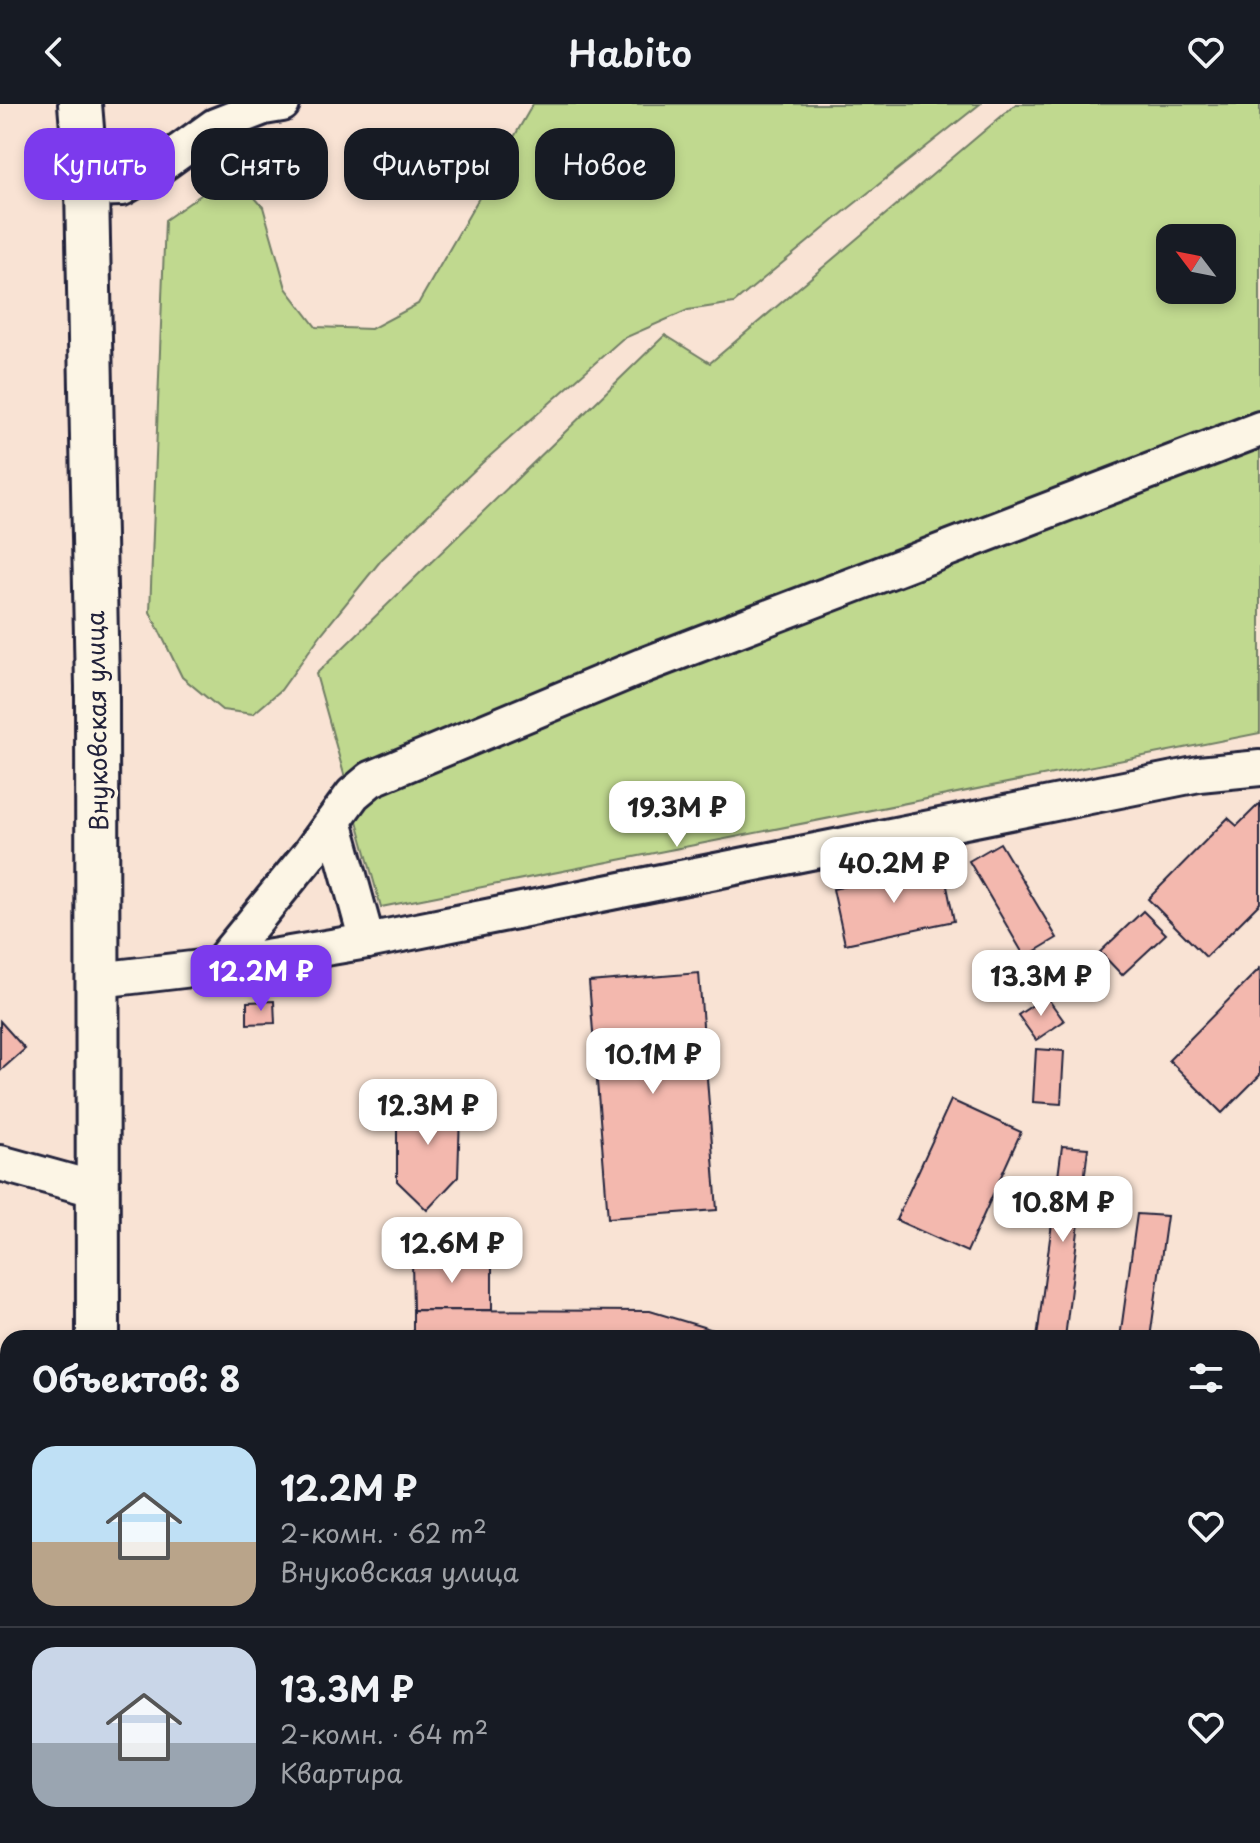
<!DOCTYPE html>
<html lang="ru">
<head>
<meta charset="utf-8">
<style>
  body { margin:0; font-family:"Playpen Sans",sans-serif; background:#20242c; color:#f1f3f6; height:100vh; display:flex; flex-direction:column; font-size:30px; white-space:nowrap }
  * { box-sizing:border-box; margin:0 }
  p { font-size:26px; color:#9ea1a6 }
  .icon { flex:none; width:44px; height:44px; fill:none; stroke:currentColor; stroke-width:2; stroke-linecap:round; stroke-linejoin:round }
  .map { position:relative; flex:1; overflow:hidden }
  .side { position:absolute; left:0px; top:1226px; width:1260px; height:514px; display:flex; flex-direction:column; background:#171b24; border-radius:24px 24px 0 0; box-shadow:0 4px 12px #0003 }
  .side>* { flex:none }
  .hud { position:absolute; left:24px; top:24px; width:800px; height:72px; display:flex; gap:16px }
  .needle { width:52px; rotate:302deg }
  .controls { position:absolute; left:1156px; top:120px; display:grid; gap:16px }
  .controls a { display:grid; place-items:center; width:80px; height:80px; border-radius:16px; background:#171b24; box-shadow:0 4px 12px #0003; font-size:40px }
  .price { position:absolute; translate:-50% -68px; padding:0 18px; border-radius:16px; background:#fff; color:#222; font-size:26px; line-height:52px; filter:drop-shadow(0 2px 4px #0008) }
  .price::after { content:''; position:absolute; left:50%; top:48px; width:24px; height:18px; margin-left:-12px; background:inherit; clip-path:polygon(0 0,100% 0,50% 100%) }
  .price.active { background:#7c3aed; color:#fff }
  ul { padding:0; list-style:none }
  li { display:flex; align-items:center; gap:24px; height:200px; padding:0 32px }
  li+li { border-top:2px solid #363941 }
  li span { display:grid; place-items:center; flex:none; width:224px; height:160px; border-radius:24px; color:#555 }
  li>.icon { margin-inline-start:auto }
  span .icon { width:96px; height:96px; fill:#fffc; stroke-width:1 }
  li b { font-size:34px }
  h2 { display:flex; justify-content:space-between; align-items:center; height:96px; padding:0 32px; font-size:34px }
  .tag { padding:0 28px; border-radius:24px; background:#171b24; box-shadow:0 4px 12px #0003; font-size:28px; line-height:72px }
  .tag.active { background:#7c3aed; color:#fff }
  header { display:flex; justify-content:space-between; align-items:center; height:104px; padding:0 32px; background:#171b24; font-size:36px; font-weight:600 }
  .map>svg:first-child { display:block }
  .green { fill:#c0d98f; stroke:#717e65; stroke-width:2; fill-rule:evenodd }
  .building { fill:#f3b8ae; stroke:#22223b; stroke-width:2 }
  .lines { fill:none; stroke-linecap:round; stroke-linejoin:round }
  .minor-casing { stroke:#22223b; stroke-width:40 }
  .major-casing { stroke:#22223b; stroke-width:48 }
  .minor { stroke:#fcf5e5; stroke-width:34 }
  .major { stroke:#fcf5e5; stroke-width:42 }
  .labels { text-anchor:middle; dominant-baseline:central; stroke-width:7; stroke-linejoin:round; paint-order:stroke }
  .street-label { font-size:24px; fill:#22223b; stroke:#fcf5e5 }
</style>
</head>
<body>
<header><svg class="icon" aria-label="back" viewBox="0 0 24 24"><path d="M15 5l-7 7 7 7"/></svg>Habito<svg class="icon" aria-label="heart" viewBox="0 0 24 24"><path d="M12 20l-8-8c-3-5 5-10 8-4 3-6 11-1 8 4z"/></svg></header>
<div class="map">
<svg width="1260" height="1739" viewBox="0 0 1260 1739">
  <rect width="100%" height="100%" fill="#f9e3d4"/>
  <filter id="ink" filterUnits="userSpaceOnUse"><feTurbulence type="fractalNoise" baseFrequency=".0125" numOctaves="2"/><feDisplacementMap in="SourceGraphic" scale="16" xChannelSelector="R" yChannelSelector="G"/><feConvolveMatrix kernelMatrix="1 2 1 2 8 2 1 2 1" color-interpolation-filters="sRGB"/></filter>
  <g filter="url(#ink)">
    <g class="green">
      <path d="M533 0H980L844 108 734 199 688 206 622 235 482 359 382 455 322 529 281 586 253 610 222 606 182 573 150 508 165 116 211 84 242 79 263 103 286 184 316 223 371 225 418 200Z"/>
      <path d="M1016 0H1260V629L381 803 316 570 665 231 710 259ZM1170 134H1222V186H1170Z"/>
    </g>
    <g class="building">
      <path d="M1260 699V799L1206 853 1148 795 1228 714 1237 722Z"/>
      <path d="M1000 739 1057 834 1025 853 969 757Z"/>
      <path d="M943 762 954 817 845 840 833 785Z"/>
      <path d="M1143 807 1166 830 1122 871 1100 848Z"/>
      <path d="M1260 864V971L1222 1009 1169 956Z"/>
      <path d="M699 869 717 1106 608 1114 589 878Z"/>
      <path d="M1046 892 1064 917 1036 936 1018 911Z"/>
      <path d="M274 897 275 919 247 920V898Z"/>
      <path d="M0 917 25 945 0 967Z"/>
      <path d="M1036 945 1064 947 1061 1000 1033 998Z"/>
      <path d="M427 981 460 1011 458 1073 427 1106 397 1077V1012Z"/>
      <path d="M951 996 1021 1028 967 1148 896 1116Z"/>
      <path d="M1062 1042 1088 1044 1065 1234H1037Z"/>
      <path d="M1137 1110 1167 1112 1150 1234H1120Z"/>
      <path d="M412 1157H492V1206H413Z"/>
      <path d="M413 1206 650 1207 740 1234H413Z"/>
      <rect x="478" y="1732" width="60" height="7"/>
      <rect x="749" y="1732" width="30" height="7"/>
    </g>
    <g class="lines">
      <defs>
        <g id="minor">
          <path d="M87 85 122 84 158 63 215 22 264 3 282 0"/>
          <path d="M334 717 367 837"/>
          <path d="M218 862 307 753 353 690 371 675 642 562 1260 325"/>
          <path d="M98 876 218 862 367 837 1199 670 1260 664"/>
          <path d="M0 1059 98 1086"/>
          <path d="M0 1547 8 1549"/>
          <path d="M452 1732V1739"/>
          <path d="M568 1732 569 1739"/>
          <path d="M616 1732V1739"/>
        </g>
        <g id="major">
          <path d="M80 0 87 85 97 583 98 1234"/>
          <path d="M12 1739 15 1732"/>
        </g>
      </defs>
      <use href="#minor" class="minor-casing"/>
      <use href="#major" class="major-casing"/>
      <use href="#minor" class="minor"/>
      <use href="#major" class="major"/>
    </g>
  </g>
  <g class="labels">
    <g class="street-label">
      <text transform="translate(96 617) rotate(-91)">Внуковская улица</text>
    </g>
  </g>
</svg>
<div class="controls">
<a><svg class="needle" viewBox="-14 -14 28 28"><path d="M0-13l5 13h-10z" fill="#e53935"/><path d="M0 13l5-13h-10z" fill="#9ea1a6"/></svg></a>
</div>
<b class="price" style="left:677px;top:745px">19.3M ₽</b>
<b class="price" style="left:894px;top:801px">40.2M ₽</b>
<b class="price active" style="left:261px;top:909px">12.2M ₽</b>
<b class="price" style="left:1041px;top:914px">13.3M ₽</b>
<b class="price" style="left:653px;top:992px">10.1M ₽</b>
<b class="price" style="left:428px;top:1043px">12.3M ₽</b>
<b class="price" style="left:1063px;top:1140px">10.8M ₽</b>
<b class="price" style="left:452px;top:1181px">12.6M ₽</b>
<div class="hud">
<a class="tag active">Купить</a>
<a class="tag">Снять</a>
<a class="tag">Фильтры</a>
<a class="tag">Новое</a>
</div>
<section class="side">
<h2>Объектов: 8<svg class="icon" aria-label="filters" viewBox="0 0 24 24"><path d="M4 7h16M4 17h16"/><circle cx="9" cy="7" r="2"/><circle cx="15" cy="17" r="2"/></svg></h2>
<ul>
<li><span style="background:linear-gradient(#bfe0f5 60%,#b9a48a 0)"><svg class="icon" aria-label="home" viewBox="0 0 24 24"><path d="M3 11l9-7 9 7M6 9v11h12V9"/></svg></span><div><b>12.2M ₽</b><p>2-комн. · 62 m²</p><p>Внуковская улица</p></div><svg class="icon" aria-label="heart" viewBox="0 0 24 24"><path d="M12 20l-8-8c-3-5 5-10 8-4 3-6 11-1 8 4z"/></svg></li>
<li><span style="background:linear-gradient(#c9d6e8 60%,#9aa5b1 0)"><svg class="icon" aria-label="home" viewBox="0 0 24 24"><path d="M3 11l9-7 9 7M6 9v11h12V9"/></svg></span><div><b>13.3M ₽</b><p>2-комн. · 64 m²</p><p>Квартира</p></div><svg class="icon" aria-label="heart" viewBox="0 0 24 24"><path d="M12 20l-8-8c-3-5 5-10 8-4 3-6 11-1 8 4z"/></svg></li>
</ul>
</section>
</div>
</body>
</html>
